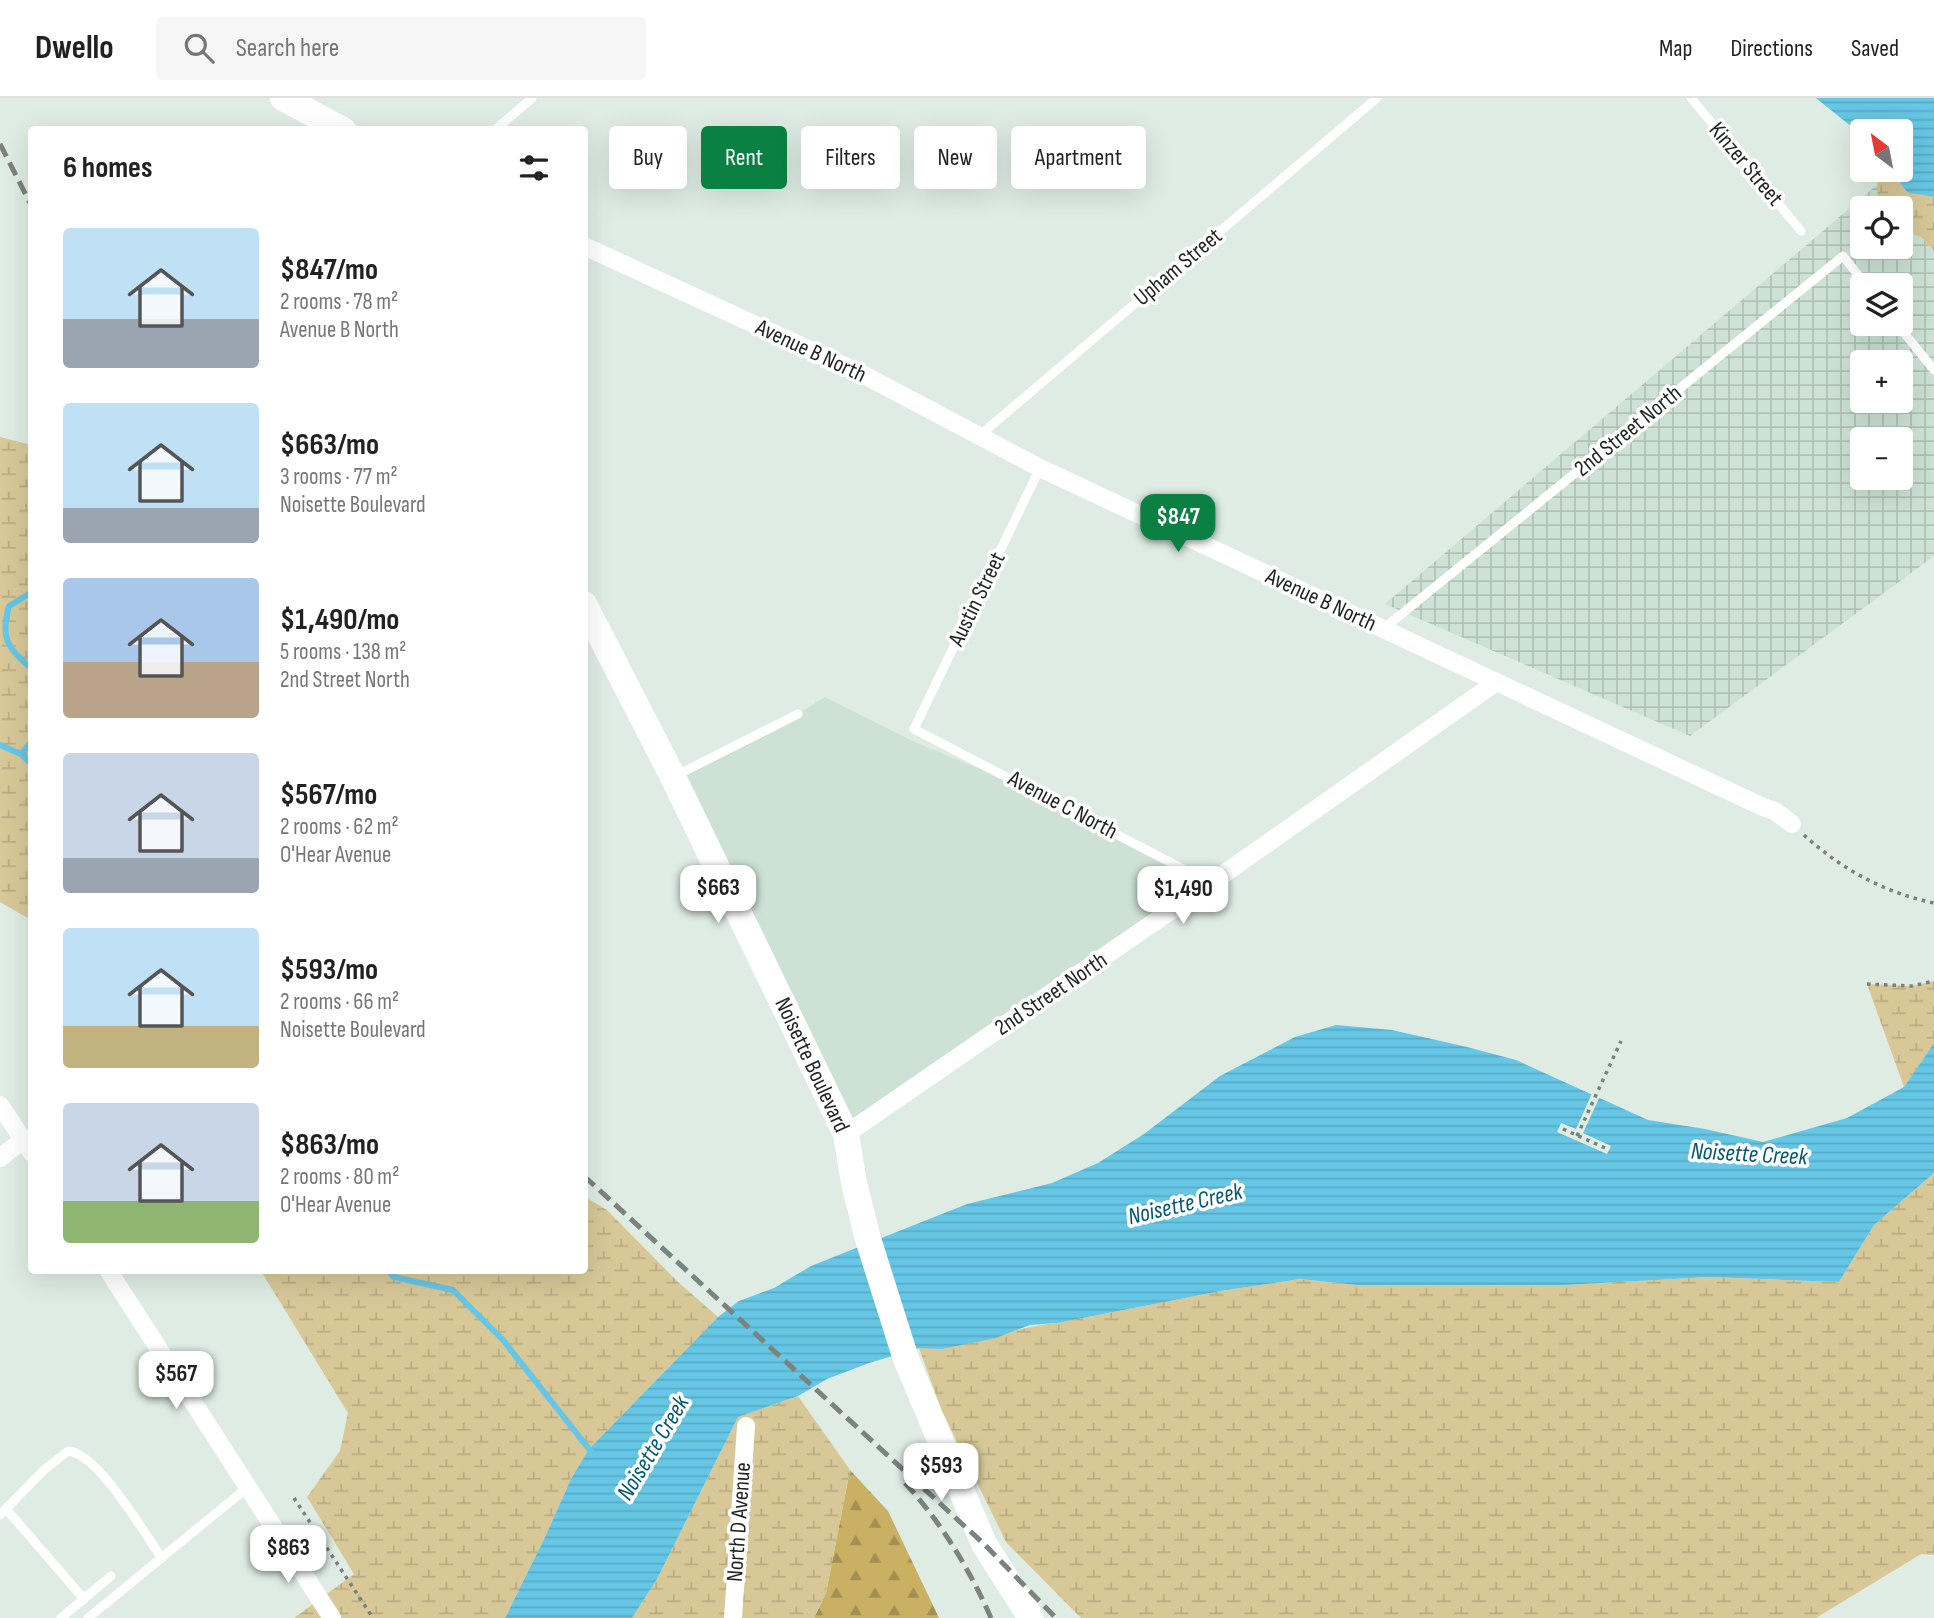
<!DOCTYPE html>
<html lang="en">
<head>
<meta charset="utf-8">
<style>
  body { margin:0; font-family:"Sofia Sans Condensed",sans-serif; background:#f6f6f6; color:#222; height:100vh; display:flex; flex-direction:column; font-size:26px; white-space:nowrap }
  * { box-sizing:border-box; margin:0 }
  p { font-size:23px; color:#767676 }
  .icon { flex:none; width:38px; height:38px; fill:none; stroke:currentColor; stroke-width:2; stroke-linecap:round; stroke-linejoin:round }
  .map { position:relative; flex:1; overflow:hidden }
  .sheet { position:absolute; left:28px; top:28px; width:560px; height:1148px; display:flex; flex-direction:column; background:#fff; border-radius:7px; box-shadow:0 7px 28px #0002 }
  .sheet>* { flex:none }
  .guide { position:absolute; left:609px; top:28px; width:665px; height:63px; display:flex; gap:14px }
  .needle { width:46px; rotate:328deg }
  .buttons { position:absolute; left:1850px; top:21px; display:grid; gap:14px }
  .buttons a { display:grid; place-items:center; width:63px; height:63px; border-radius:7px; background:#fff; box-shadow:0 7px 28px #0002; font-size:35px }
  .price { position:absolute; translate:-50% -60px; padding:0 16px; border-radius:14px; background:#fff; color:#222; font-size:23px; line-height:46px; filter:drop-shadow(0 2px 4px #0008) }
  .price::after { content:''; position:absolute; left:50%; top:42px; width:21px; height:16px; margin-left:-10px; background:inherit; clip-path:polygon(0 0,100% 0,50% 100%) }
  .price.current { background:#0b8043; color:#fff }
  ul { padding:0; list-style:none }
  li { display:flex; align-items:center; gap:21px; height:175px; padding:0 35px }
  li span { display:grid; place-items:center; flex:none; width:196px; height:140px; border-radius:7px; color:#555 }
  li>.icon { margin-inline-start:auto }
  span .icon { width:84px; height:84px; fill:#fffc; stroke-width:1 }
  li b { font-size:30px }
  h2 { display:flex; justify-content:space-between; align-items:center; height:84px; padding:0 35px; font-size:30px }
  .pill { padding:0 24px; border-radius:7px; background:#fff; box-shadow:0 7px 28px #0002; font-size:24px; line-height:63px }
  .pill.current { background:#0b8043; color:#fff }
  header { display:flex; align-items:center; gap:42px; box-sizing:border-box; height:98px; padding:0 35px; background:#fff; border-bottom:2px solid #e0e0e0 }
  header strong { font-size:33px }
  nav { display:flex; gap:38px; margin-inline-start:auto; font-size:24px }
  .search { width:490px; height:63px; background:#f6f6f6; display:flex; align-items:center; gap:18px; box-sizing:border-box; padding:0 24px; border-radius:7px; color:#767676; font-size:26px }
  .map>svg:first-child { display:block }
  .built { fill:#cde2d4 }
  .industrial { fill:url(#industrial-grid); fill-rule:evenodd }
  .forest { fill:url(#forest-firs) }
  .wetland { fill:url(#wetland-marsh) }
  .water { fill:url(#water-rules) }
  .pier { fill:#deece3 }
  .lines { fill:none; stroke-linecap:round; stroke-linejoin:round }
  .stream { stroke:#66c6e5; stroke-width:6 }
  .path { stroke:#78817b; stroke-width:3.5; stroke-dasharray:3.5 5; stroke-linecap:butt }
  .lane { stroke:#fff; stroke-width:9 }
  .street { stroke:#fff; stroke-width:18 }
  .secondary { stroke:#fff; stroke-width:26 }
  .rail { stroke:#7a837e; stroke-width:5; stroke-dasharray:14 7; stroke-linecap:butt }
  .labels { text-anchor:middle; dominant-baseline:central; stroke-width:7; stroke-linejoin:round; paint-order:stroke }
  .street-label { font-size:23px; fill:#1f2421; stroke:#fff }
  .water-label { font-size:24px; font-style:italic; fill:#02586e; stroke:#fff }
</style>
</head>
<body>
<header>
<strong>Dwello</strong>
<div class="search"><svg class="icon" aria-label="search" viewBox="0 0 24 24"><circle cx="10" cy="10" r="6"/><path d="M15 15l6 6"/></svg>Search here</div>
<nav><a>Map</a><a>Directions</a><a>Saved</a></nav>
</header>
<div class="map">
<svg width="1934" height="1520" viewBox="0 0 1934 1520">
  <defs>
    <pattern id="industrial-grid" width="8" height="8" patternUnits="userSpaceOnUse" patternTransform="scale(1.75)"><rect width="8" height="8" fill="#cde2d4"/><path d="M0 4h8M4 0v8" fill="none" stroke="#b0c2b6"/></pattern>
    <pattern id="forest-firs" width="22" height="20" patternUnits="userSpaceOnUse" patternTransform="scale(1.75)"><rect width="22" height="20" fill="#c9b063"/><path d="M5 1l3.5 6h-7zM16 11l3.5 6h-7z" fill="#a38f51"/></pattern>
    <pattern id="wetland-marsh" width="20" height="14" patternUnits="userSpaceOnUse" patternTransform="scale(1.75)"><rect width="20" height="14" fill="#d8c898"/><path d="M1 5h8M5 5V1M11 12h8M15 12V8" fill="none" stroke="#b9ac83"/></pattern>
    <pattern id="water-rules" width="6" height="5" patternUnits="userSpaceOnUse" patternTransform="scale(1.75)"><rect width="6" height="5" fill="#66c6e5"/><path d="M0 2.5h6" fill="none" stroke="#58aac4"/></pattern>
  </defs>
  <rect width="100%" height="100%" fill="#deece3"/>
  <path class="built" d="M825 599 917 645 1048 699 1211 785 846 1036 673 679 798 616Z"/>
  <path class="industrial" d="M1878 86V110H1862V149H1900L1901 131 1921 139 1934 153V458L1690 638 1385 506ZM1862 187H1900V226H1862ZM1862 264H1900V303H1862ZM1862 341H1900V380H1862Z"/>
  <path class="forest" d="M850 1372 888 1413 939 1520H814L826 1495Z"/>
  <g class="wetland">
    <path d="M1816 0H1934V153L1921 139 1901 131 1900 110H1878L1877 72H1900V33H1862V37Z"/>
    <path d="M0 339 31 347V822L0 804Z"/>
    <path d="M1934 883V945L1904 989 1867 886 1912 888Z"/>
    <path d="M1934 1075V1457L1921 1456 1816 1520H1081L1006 1444 941 1311 919 1250C967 1252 1010 1229 1057 1225L1221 1193 1300 1181 1357 1187H1565L1710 1179 1839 1184 1874 1127Z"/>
    <path d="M585 1099 607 1112 678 1184 718 1219 589 1351 571 1381 546 1437 505 1520H294L354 1476 307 1399 340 1353 348 1315 261 1173 584 1172Z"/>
    <path d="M798 1298 850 1372 826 1495 814 1520H632L657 1481 738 1319Z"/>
  </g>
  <g class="water">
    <path d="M1816 0H1934V99L1907 94 1891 72H1900V33H1862V37Z"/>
    <path d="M1336 927 1392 932 1467 949 1516 962 1648 1022 1705 1031 1763 1044 1847 1020 1904 989 1934 945V1075L1874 1127 1839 1184 1710 1179 1565 1187H1357L1300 1181 1221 1193 1057 1225 1030 1227 996 1240 942 1251 919 1250 869 1265 827 1281 798 1298 738 1319 657 1481 632 1520H505L546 1437 571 1381 589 1351 718 1219 739 1203 774 1190 811 1168 967 1106 1052 1085 1098 1065 1144 1036 1220 978 1295 939Z"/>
  </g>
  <path class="pier" d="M1593 993 1601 996 1583 1035 1611 1048 1607 1056 1557 1034 1561 1025 1576 1031Z"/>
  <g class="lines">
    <g class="stream">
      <path d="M32 494 9 508C0 541 7 549 32 571"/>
      <path d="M0 647 21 656 32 666"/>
      <path d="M21 656 32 643"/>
      <path d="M387 1172 394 1179 453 1192 503 1242 593 1356"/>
    </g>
    <g class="path">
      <path d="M1804 737C1841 771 1885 795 1934 805"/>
      <path d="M1867 886 1912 888 1934 883"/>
      <path d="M1563 1031 1605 1050"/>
      <path d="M1577 1038 1621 943"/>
      <path d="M294 1400 373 1520"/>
    </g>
    <g class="lane">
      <path d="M1691 0 1801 133"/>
      <path d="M495 32 532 0"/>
      <path d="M1897 226 1934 272"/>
      <path d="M979 338 1377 0"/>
      <path d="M1040 370 914 631 1210 785"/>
      <path d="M1383 531 1843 158 1866 187"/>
      <path d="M675 678 798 616"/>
      <path d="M6 1411 84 1501"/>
      <path d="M0 1417 44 1372 68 1353C98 1355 144 1435 162 1460"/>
      <path d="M61 1520 111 1478"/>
      <path d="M88 1520 248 1389"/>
    </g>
    <g class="street">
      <path d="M584 148 864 277 1040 370 1763 709 1775 713 1792 726"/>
      <path d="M0 1007 32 1055"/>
      <path d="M846 1036 1211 785 1495 585"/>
      <path d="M0 1060 23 1042"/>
      <path d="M108 1172 332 1520"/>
      <path d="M733 1520 746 1328"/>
    </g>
    <g class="secondary">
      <path d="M283 0 343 32"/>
      <path d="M584 506 673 679 846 1036 854 1085 868 1141 906 1261 984 1446 1031 1520"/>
    </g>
    <g class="rail">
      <path d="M0 46 32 109"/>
      <path d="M584 1078 984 1446 1056 1520"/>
      <path d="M905 1385C941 1424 970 1472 991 1520"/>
    </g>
  </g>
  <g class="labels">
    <g class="street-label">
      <text transform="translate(1746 66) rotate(50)">Kinzer Street</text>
      <text transform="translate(1178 169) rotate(-40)">Upham Street</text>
      <text transform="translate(811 253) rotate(25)">Avenue B North</text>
      <text transform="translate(1628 333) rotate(-39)">2nd Street North</text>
      <text transform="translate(977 501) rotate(-64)">Austin Street</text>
      <text transform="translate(1321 502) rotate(25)">Avenue B North</text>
      <text transform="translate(1063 707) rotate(28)">Avenue C North</text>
      <text transform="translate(1051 896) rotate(-34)">2nd Street North</text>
      <text transform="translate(812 967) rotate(65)">Noisette Boulevard</text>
      <text transform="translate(739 1424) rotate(-86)">North D Avenue</text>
    </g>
    <g class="water-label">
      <text transform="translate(1749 1056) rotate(3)">Noisette Creek</text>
      <text transform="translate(1185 1106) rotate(-13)">Noisette Creek</text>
      <text transform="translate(653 1350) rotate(-59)">Noisette Creek</text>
    </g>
  </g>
</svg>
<div class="buttons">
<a><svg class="needle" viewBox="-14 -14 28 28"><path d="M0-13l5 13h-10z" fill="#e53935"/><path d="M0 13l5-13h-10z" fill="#767676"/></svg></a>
<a><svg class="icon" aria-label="locate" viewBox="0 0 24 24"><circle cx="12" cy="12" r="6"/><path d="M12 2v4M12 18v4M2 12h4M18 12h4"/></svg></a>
<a><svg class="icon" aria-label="layers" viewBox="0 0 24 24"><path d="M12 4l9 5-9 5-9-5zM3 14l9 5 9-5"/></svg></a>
<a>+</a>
<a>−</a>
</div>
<b class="price current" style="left:1178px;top:456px">$847</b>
<b class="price" style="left:718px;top:827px">$663</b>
<b class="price" style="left:1183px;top:828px">$1,490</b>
<b class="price" style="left:176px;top:1313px">$567</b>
<b class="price" style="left:941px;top:1405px">$593</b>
<b class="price" style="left:288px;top:1487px">$863</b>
<div class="guide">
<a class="pill">Buy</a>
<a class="pill current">Rent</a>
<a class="pill">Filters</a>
<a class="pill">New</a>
<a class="pill">Apartment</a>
</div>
<section class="sheet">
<h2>6 homes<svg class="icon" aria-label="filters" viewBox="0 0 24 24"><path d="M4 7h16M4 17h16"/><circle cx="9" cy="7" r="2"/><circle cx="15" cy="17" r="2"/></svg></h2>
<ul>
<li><span style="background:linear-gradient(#bfe0f5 65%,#9aa5b1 0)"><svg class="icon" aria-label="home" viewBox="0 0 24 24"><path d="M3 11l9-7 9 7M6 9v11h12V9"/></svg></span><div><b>$847/mo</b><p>2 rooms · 78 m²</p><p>Avenue B North</p></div></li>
<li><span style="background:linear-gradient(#bfe0f5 75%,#9aa5b1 0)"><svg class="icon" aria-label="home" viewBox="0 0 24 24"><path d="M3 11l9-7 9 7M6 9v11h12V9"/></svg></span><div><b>$663/mo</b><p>3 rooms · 77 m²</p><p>Noisette Boulevard</p></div></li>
<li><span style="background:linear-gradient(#a9c7e8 60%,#b9a48a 0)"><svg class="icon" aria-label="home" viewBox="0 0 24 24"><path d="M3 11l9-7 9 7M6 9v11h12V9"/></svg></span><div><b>$1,490/mo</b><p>5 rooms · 138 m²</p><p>2nd Street North</p></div></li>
<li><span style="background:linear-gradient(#c9d6e8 75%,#9aa5b1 0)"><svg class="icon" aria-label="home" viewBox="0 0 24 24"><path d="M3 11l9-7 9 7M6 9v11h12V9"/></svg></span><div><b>$567/mo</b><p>2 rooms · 62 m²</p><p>O'Hear Avenue</p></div></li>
<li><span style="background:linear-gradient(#bfe0f5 70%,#c2b280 0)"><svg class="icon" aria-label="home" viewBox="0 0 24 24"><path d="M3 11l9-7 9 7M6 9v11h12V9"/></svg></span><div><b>$593/mo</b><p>2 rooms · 66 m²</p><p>Noisette Boulevard</p></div></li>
<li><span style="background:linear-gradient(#c9d6e8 70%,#8fb573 0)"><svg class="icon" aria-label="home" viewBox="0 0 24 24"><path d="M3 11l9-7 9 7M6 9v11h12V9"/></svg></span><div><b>$863/mo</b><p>2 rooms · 80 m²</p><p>O'Hear Avenue</p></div></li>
</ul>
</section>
</div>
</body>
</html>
